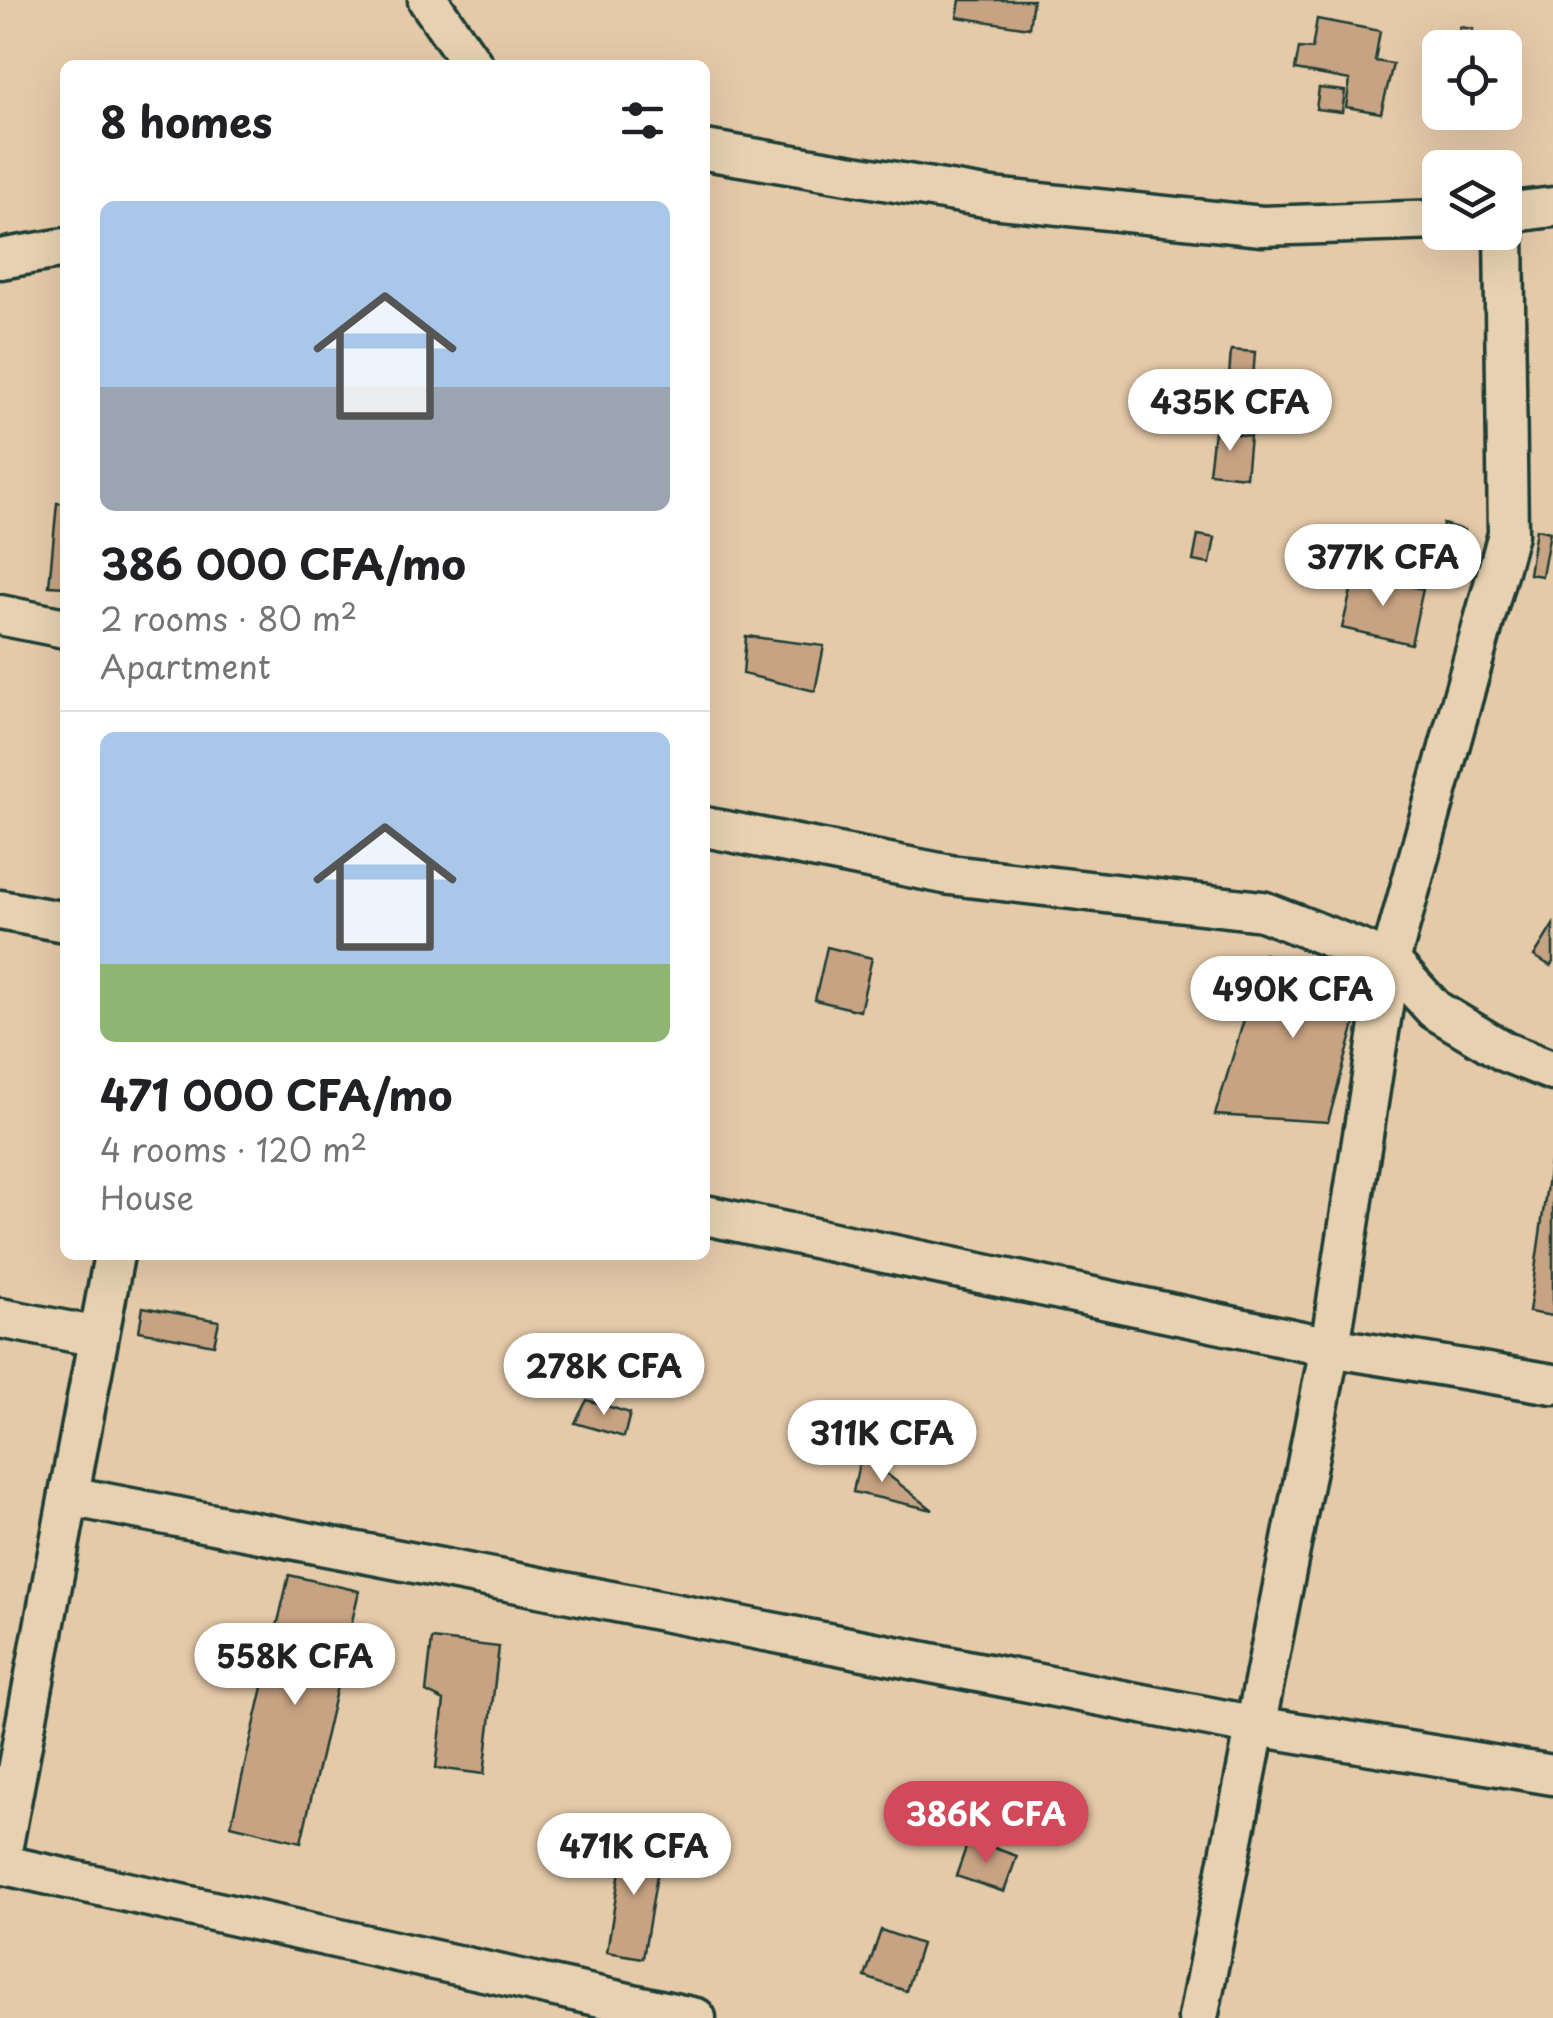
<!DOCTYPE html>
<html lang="en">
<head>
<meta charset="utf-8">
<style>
  body { margin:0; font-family:"Playpen Sans",sans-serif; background:#f2f2f2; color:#202124; height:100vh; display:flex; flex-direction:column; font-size:38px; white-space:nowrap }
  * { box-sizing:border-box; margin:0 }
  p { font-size:32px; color:#757577 }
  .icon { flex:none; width:55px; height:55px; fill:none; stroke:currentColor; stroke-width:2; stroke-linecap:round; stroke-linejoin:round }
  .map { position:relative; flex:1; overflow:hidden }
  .panel { position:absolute; left:60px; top:60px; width:650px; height:1200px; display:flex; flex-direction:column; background:#fff; border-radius:15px; box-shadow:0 10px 40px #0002 }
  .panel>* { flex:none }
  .tools { position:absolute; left:1422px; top:30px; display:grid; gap:20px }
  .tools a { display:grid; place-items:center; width:100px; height:100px; border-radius:15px; background:#fff; box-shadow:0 10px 40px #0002; font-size:50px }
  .price { position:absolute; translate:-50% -85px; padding:0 22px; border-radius:35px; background:#fff; color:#222; font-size:32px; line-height:65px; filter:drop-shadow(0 2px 5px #0008) }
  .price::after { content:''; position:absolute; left:50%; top:60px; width:30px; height:22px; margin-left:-15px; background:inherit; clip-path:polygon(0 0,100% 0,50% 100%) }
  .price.active { background:#d1495b; color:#fff }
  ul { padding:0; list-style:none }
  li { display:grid; align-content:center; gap:20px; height:530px; padding:0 40px }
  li+li { border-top:2px solid #e0e0e0 }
  li span { display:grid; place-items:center; height:310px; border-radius:15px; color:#555 }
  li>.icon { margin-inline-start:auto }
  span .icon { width:180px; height:180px; fill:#fffc; stroke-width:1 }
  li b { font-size:42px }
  h2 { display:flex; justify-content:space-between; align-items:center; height:120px; padding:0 40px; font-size:42px }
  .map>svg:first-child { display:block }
  .building { fill:#c8a383; stroke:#1f3d34; stroke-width:2.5 }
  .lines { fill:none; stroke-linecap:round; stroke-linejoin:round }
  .minor-casing { stroke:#1f3d34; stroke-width:45 }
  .minor { stroke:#e7d1b0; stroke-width:38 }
</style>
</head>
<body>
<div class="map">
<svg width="1553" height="2018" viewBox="0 0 1553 2018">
  <rect width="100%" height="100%" fill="#e5caa9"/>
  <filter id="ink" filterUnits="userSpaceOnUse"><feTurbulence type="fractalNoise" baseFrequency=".01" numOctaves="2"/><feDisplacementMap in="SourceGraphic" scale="20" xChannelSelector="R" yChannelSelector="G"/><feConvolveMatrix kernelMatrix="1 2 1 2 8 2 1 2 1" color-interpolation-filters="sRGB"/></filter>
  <g filter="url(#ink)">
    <g class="building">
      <path d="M960 0H1033L1029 28 957 17Z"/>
      <path d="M1317 19 1380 31 1375 61 1393 64 1381 113 1346 107 1350 80 1295 70 1299 48 1312 49Z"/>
      <path d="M1460 27 1473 29 1471 42 1458 40Z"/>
      <path d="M1319 88 1345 91 1342 112 1316 109Z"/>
      <path d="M1231 350 1255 352 1253 379 1229 377Z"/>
      <path d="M1214 431 1250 436 1246 477 1209 473Z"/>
      <path d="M57 503 65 504V587L49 586Z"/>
      <path d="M1443 524 1464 530 1455 566 1434 561Z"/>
      <path d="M1536 529 1550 532 1542 576 1529 574Z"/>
      <path d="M1198 535 1215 538 1210 564 1193 561Z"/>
      <path d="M1355 574 1423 589 1411 644 1342 628Z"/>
      <path d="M746 636 824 646 815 691 743 674Z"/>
      <path d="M1553 925V962L1551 966 1534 956Z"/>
      <path d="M827 947 872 958 860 1011 815 1000Z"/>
      <path d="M1264 954 1369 973 1328 1122 1215 1115Z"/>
      <path d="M1550 1163 1553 1164V1316L1529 1312Z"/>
      <path d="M143 1307 219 1321 214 1345 139 1331Z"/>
      <path d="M587 1400 630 1413 624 1437 575 1423Z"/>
      <path d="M861 1454 933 1510 853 1492Z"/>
      <path d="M289 1575 359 1591 301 1842 231 1825Z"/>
      <path d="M432 1639 499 1647 484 1774 436 1768 444 1701 426 1692Z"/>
      <path d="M625 1839 662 1845 643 1958 607 1952Z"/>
      <path d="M969 1839 1017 1856 1004 1892 956 1876Z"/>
      <path d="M881 1930 921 1944 906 1991 865 1977Z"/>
    </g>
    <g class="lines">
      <defs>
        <g id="minor">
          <path d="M428 0 473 65"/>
          <path d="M705 150 991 198 1262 226 1440 220"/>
          <path d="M1505 213 1553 207"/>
          <path d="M0 259 65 248"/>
          <path d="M0 615 65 628"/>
          <path d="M705 827 950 875 1262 911 1390 961 1435 1010 1505 1052 1553 1071"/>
          <path d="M0 910 65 922"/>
          <path d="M705 1215 1330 1347 1553 1384"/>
          <path d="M0 1318 98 1337"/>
          <path d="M69 1496 1256 1726 1553 1775"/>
          <path d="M0 1861 114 1255"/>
          <path d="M0 1864 696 2018"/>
          <path d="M1198 2018 1330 1347 1390 961 1508 534 1504 232"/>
        </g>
      </defs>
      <use href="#minor" class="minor-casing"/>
      <use href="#minor" class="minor"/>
    </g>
  </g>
</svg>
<div class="tools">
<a><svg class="icon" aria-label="locate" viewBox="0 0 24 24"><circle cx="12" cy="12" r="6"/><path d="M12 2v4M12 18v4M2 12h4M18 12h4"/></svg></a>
<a><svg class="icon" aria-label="layers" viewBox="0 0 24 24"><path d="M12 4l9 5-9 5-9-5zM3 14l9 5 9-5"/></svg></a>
</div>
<b class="price" style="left:1230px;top:454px">435K CFA</b>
<b class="price" style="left:1383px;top:609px">377K CFA</b>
<b class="price" style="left:1293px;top:1041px">490K CFA</b>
<b class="price" style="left:604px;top:1418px">278K CFA</b>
<b class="price" style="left:882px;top:1485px">311K CFA</b>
<b class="price" style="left:295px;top:1708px">558K CFA</b>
<b class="price active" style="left:986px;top:1866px">386K CFA</b>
<b class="price" style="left:634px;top:1898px">471K CFA</b>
<section class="panel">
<h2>8 homes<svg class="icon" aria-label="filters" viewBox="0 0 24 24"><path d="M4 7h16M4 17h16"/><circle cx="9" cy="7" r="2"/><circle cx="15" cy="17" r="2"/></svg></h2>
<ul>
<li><span style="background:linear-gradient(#a9c7e8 60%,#9aa5b1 0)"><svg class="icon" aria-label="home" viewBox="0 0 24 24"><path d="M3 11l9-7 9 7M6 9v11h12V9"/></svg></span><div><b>386 000 CFA/mo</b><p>2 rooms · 80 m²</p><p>Apartment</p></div></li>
<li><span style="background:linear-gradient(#a9c7e8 75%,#8fb573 0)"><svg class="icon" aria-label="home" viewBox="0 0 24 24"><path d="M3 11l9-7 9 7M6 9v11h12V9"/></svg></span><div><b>471 000 CFA/mo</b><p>4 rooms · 120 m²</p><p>House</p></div></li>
</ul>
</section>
</div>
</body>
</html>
